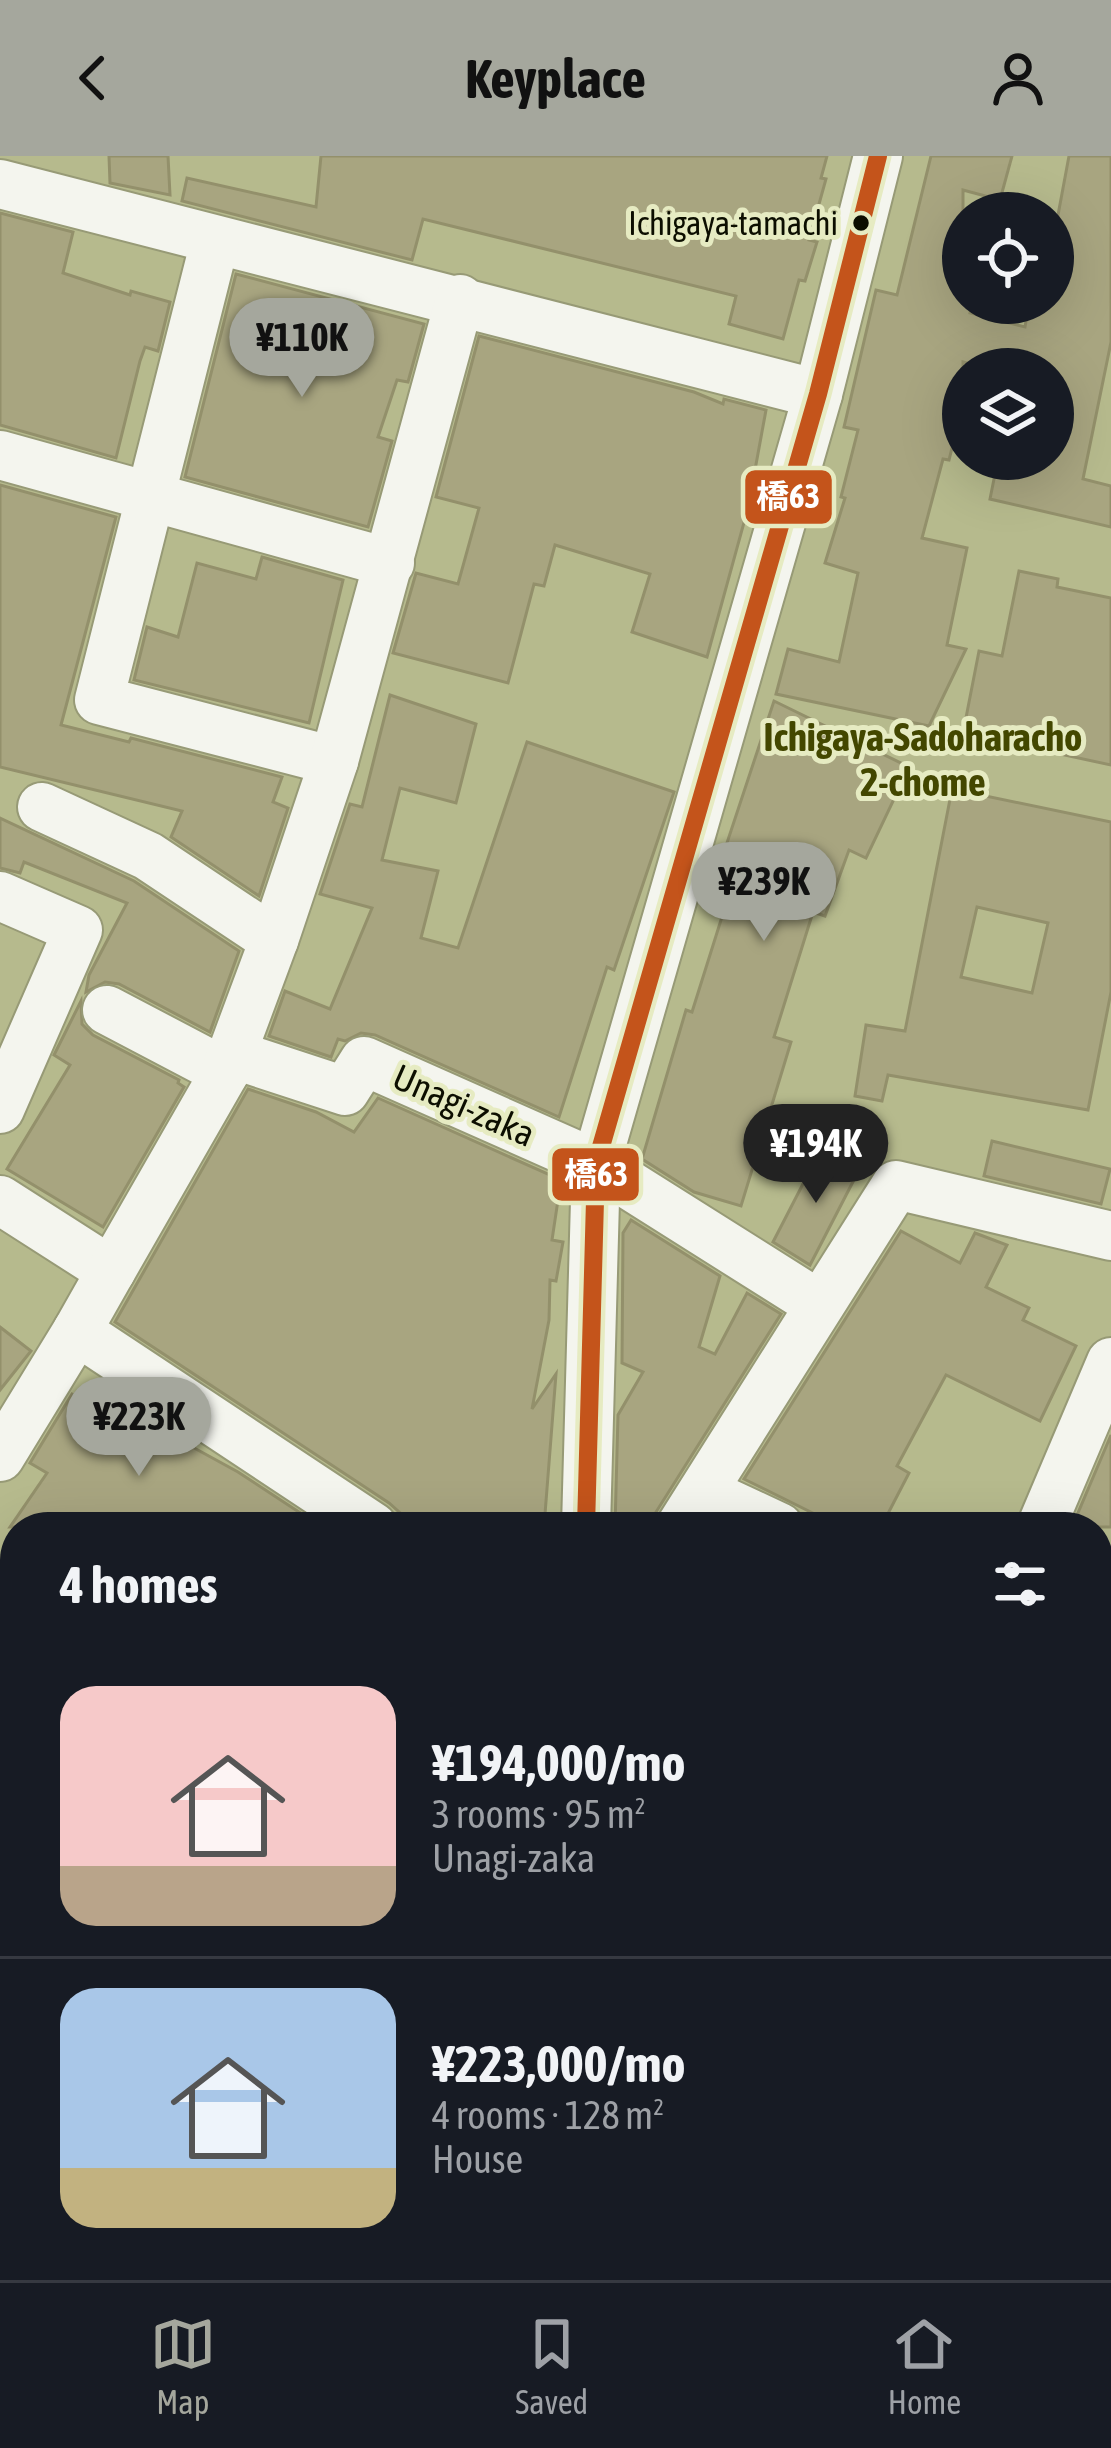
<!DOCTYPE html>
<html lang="en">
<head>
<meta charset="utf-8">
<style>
  body { margin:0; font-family:"Asap Condensed","Noto Sans JP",sans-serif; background:#242831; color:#f1f3f6; height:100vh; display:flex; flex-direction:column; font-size:45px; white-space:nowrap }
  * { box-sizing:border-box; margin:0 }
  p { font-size:39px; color:#9ea1a6 }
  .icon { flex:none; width:66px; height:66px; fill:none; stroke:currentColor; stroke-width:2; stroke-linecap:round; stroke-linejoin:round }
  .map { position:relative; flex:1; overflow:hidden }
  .panel { position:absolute; left:0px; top:1356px; width:1113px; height:768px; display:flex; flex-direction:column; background:#171b24; border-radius:48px 48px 0 0; box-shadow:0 12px 48px #0002 }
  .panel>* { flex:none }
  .buttons { position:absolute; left:942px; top:36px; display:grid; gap:24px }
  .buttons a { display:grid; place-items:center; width:132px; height:132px; border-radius:50%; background:#171b24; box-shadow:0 12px 48px #0002; font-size:60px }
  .price { position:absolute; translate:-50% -102px; padding:0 27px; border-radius:42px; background:#a5a79d; color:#111; font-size:39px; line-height:78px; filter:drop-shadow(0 3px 6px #0008) }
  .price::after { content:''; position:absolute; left:50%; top:72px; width:36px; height:27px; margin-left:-18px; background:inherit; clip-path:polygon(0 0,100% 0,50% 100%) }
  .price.on { background:#222; color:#fff }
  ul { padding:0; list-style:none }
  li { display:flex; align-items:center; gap:36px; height:300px; padding:0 60px }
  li+li { border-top:3px solid #363941 }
  li span { display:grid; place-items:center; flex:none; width:336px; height:240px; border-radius:36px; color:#555 }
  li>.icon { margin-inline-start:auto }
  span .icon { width:144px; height:144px; fill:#fffc; stroke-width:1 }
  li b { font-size:51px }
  h2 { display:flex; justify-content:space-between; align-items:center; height:144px; padding:0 60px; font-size:51px }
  header { display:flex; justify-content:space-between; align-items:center; height:156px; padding:0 60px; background:#a5a79d; color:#111; font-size:54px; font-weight:700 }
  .dock { display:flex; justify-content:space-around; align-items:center; height:168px; border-top:3px solid #363941; background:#171b24; font-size:33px; color:#9ea1a6 }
  .dock a { display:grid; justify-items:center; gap:6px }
  .dock .on { color:#a5a79d }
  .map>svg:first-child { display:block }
  .building { fill:#a8a580; stroke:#93906b; stroke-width:3; fill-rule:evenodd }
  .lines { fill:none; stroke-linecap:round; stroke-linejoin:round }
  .minor-casing { stroke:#979a76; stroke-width:52 }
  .minor { stroke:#f4f5ee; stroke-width:48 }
  .bus-1-casing { stroke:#e6ebc2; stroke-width:27 }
  .bus-1 { stroke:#c4541b; stroke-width:18 }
  .bus-dot { fill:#0c0e00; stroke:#e6ebc2; stroke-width:4.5 }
  .labels { text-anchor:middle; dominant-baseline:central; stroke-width:10; stroke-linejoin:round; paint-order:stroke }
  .bus-label { font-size:33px; fill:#0c0e00; stroke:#e6ebc2; text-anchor:end }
  .street-label { font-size:36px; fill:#0c0e00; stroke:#e6ebc2 }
  .neighbourhood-label { font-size:39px; font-weight:bold; fill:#434700; stroke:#e6ebc2 }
  .line-badge { stroke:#e6ebc2; stroke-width:4.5 }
  .badge-label { font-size:33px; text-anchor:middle; font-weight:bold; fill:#fff }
</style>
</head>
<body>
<header><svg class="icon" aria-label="back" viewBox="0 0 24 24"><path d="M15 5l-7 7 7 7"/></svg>Keyplace<svg class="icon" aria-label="person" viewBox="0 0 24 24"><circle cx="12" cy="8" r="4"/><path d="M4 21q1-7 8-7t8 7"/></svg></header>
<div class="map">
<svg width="1111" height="2124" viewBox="0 0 1111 2124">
  <rect width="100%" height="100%" fill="#b6ba8d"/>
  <g class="building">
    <path d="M109 0H168L170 39 110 27Z"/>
    <path d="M321 0H827L821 22 826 23 809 84 817 86 805 125 799 124 783 183 729 168 736 140 423 63 412 104 182 45 187 22 316 51Z"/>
    <path d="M931 0H1012L1000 44 963 34V147H972L970 157 1025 171 1029 147H1053V86L1069 0H1111V186L1083 323 1111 330V371L990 343 998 303H1053V213H990L963 206V247L949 304 943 303 922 382 967 392 947 489 966 493 929 570 776 538 788 493 839 506 858 417 825 407 845 342 841 341 858 274 844 271 876 134 897 139Z"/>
    <path d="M0 57 73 76 63 117 130 139 131 135 170 146 158 195 145 191 140 205 116 302 0 269Z"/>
    <path d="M236 118 424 168 408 226 397 224 378 281 392 285 368 371 185 321Z"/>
    <path d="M479 180 694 236 723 248 724 243 766 254 748 352 707 501 632 476 650 418 555 389 544 430 534 428 508 527 393 497 416 417 458 428 479 352 436 341Z"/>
    <path d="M0 329 116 361 61 569 129 586 131 582 282 621 273 646 288 652 259 740 171 681 182 655 0 611Z"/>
    <path d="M262 401 343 424 309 567 134 524 147 471 178 481 197 407 256 423Z"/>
    <path d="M1019 415 1058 423 1057 431 1111 442V609L963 577 979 495 1002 500Z"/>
    <path d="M390 539 476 568 456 647 400 632 382 704 438 715 421 782 458 792 527 586 674 636 614 814 607 811 559 961 375 879 361 877 345 885 338 883 331 901 269 880 285 835 330 853 372 752 320 738 350 648 362 651Z"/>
    <path d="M774 545 905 609V620L866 702 849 694 825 760 813 756 774 881 791 886 741 1050 694 1036 642 1003 686 854 692 856 733 726 716 720Z"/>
    <path d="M952 633 1111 666V836L1088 954 888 919 882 945 855 940 866 869 905 875ZM977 751 1048 767 1032 837 961 821Z"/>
    <path d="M0 662 134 725 239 795 210 876 119 828 105 826 86 836 89 819 127 747 24 706 20 717 0 712Z"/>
    <path d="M81 845 82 868 93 879 179 924 178 927 184 931 103 1071 7 1013 70 909 54 899Z"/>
    <path d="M248 933 316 956 354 976 378 942 561 1024 552 1084 563 1086 556 1125 550 1124 549 1164 532 1253 556 1218 545 1358 537 1371H416L389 1347 115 1166Z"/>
    <path d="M992 985 1110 1013 1101 1048 984 1020Z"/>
    <path d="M822 991 850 1006 849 1011 858 1016 810 1109 773 1086Z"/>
    <path d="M631 1064 720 1120 699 1191 715 1198 747 1137 781 1158 656 1356 652 1371H615L618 1259 643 1216 622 1207 623 1077Z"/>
    <path d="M901 1075 960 1107 975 1077 1007 1089 986 1131 1029 1152 1023 1164 1076 1190 1040 1265 946 1219 897 1310 909 1317 881 1371H841L744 1323Z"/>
    <path d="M0 1171 31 1195 0 1234Z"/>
    <path d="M72 1238 97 1251 102 1243 162 1279 165 1276 238 1316 308 1362 303 1371H10L47 1317 30 1307Z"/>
    <path d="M1111 1279V1371H1072Z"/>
  </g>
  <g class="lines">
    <defs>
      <g id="minor">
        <path d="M0 28 818 238"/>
        <path d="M215 85 99 544 334 605"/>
        <path d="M0 299 390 407"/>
        <path d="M42 651 148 700 274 784"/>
        <path d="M0 740 78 774 0 953"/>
        <path d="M107 854 225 916"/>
        <path d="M232 898 345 935 364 905 596 1008 818 1148"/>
        <path d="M0 1044 111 1115 77 1175 373 1371"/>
        <path d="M111 1115 225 916 274 784 334 605 460 143"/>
        <path d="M0 1301 77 1175"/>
        <path d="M704 1336 779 1371"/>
        <path d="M586 1371 596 1008 818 238 878 0"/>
        <path d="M680 1371 896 1029 1111 1080"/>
        <path d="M1041 1371 1111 1206"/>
        <path d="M1098 1519 1111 1525"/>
        <path d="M0 1650 15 1659"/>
        <path d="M1098 1742 1111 1709"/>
        <path d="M1098 1823 1111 1828"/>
        <path d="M843 2109 890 2124"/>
        <path d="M164 2124 174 2109"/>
      </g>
    </defs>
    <use href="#minor" class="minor-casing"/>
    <use href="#minor" class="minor"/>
    <defs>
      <path id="bus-1" d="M586 1371 596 1008 818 238 878 0"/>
    </defs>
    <use href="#bus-1" class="bus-1-casing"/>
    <use href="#bus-1" class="bus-1"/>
  </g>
  <circle class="bus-dot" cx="861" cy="67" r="10"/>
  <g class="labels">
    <g class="bus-label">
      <text x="838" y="67">Ichigaya-tamachi</text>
    </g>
    <g class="street-label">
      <text transform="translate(464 949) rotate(24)">Unagi-zaka</text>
    </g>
    <g class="neighbourhood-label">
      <text x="923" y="581">Ichigaya-Sadoharacho<tspan x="923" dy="45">2-chome</tspan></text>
    </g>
  </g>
  <g class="line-badge">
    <rect x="743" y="312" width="91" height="58" rx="12" fill="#c4541b"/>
    <rect x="550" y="990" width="91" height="57" rx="12" fill="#c4541b"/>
  </g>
  <g class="badge-label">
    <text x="788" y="352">橋63</text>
    <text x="596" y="1030">橋63</text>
  </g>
</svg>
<div class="buttons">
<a><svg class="icon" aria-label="locate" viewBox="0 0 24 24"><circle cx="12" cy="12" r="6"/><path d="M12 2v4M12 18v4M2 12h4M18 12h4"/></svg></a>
<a><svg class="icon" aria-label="layers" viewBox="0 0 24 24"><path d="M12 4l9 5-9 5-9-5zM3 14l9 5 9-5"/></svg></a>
</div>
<b class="price" style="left:302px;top:244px">¥110K</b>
<b class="price" style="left:764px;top:788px">¥239K</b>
<b class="price on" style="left:816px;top:1050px">¥194K</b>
<b class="price" style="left:139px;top:1323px">¥223K</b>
<section class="panel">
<h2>4 homes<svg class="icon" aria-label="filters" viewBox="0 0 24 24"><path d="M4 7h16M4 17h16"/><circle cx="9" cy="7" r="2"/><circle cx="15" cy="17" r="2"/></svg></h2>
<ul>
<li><span style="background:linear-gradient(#f6c9c9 75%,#b9a48a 0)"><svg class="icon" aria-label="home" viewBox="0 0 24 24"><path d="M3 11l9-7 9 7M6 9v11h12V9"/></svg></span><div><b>¥194,000/mo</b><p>3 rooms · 95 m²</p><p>Unagi-zaka</p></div></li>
<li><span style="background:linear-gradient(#a9c7e8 75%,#c2b280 0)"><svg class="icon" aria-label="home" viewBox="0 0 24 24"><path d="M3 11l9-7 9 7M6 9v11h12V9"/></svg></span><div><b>¥223,000/mo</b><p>4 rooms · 128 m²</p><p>House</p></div></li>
</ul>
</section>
</div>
<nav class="dock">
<a class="on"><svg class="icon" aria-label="map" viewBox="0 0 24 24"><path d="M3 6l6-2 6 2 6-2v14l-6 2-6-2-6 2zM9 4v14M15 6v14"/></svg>Map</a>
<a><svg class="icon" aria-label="saved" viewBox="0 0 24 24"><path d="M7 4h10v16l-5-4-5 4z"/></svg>Saved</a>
<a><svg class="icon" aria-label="home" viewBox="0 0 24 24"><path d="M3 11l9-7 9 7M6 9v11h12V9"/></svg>Home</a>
</nav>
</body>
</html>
